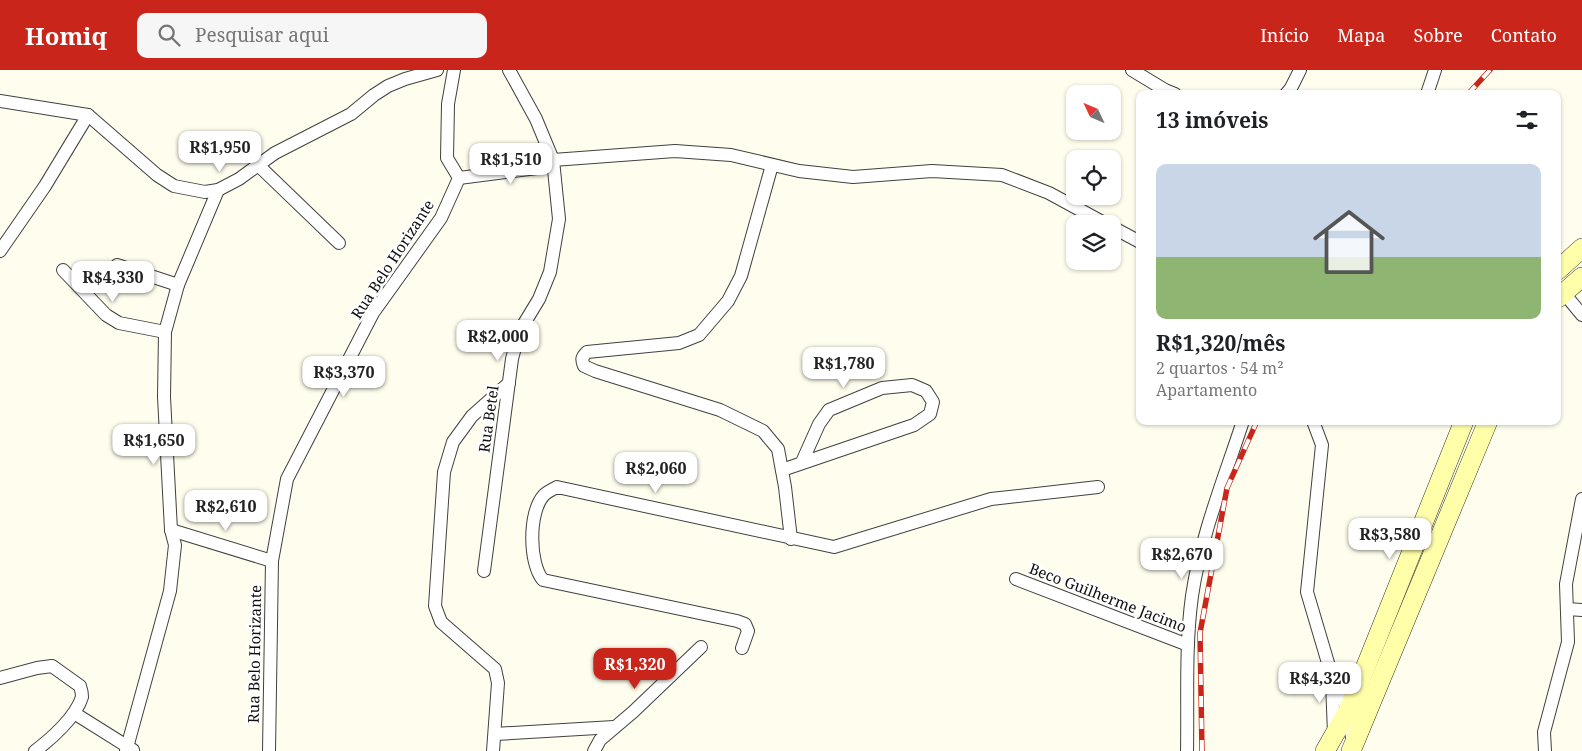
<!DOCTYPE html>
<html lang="pt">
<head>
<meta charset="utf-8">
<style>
  body { margin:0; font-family:"Noto Serif",serif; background:#f6f6f6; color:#202124; height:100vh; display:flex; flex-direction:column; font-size:19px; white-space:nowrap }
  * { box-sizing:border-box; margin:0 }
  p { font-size:16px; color:#757577 }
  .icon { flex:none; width:28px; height:28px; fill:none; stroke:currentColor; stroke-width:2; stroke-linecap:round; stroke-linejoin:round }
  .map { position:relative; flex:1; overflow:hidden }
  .drawer { position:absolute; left:1136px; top:20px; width:425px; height:335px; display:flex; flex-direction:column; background:#fff; border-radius:10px; box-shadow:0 1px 4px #0004 }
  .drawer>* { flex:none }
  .needle { width:32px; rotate:314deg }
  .controls { position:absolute; left:1066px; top:15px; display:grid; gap:10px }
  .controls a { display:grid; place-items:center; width:55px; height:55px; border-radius:10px; background:#fff; box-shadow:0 1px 4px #0004; font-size:25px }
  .price { position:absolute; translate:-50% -42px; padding:0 11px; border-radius:10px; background:#fff; color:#222; font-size:16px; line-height:32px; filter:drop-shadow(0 1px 2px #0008) }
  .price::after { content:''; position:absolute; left:50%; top:30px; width:15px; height:11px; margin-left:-8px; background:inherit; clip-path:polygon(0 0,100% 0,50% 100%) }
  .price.selected { background:#c9251a; color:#fff }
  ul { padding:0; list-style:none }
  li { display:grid; align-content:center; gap:10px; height:265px; padding:0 20px }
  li+li { border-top:1px solid #e0e0e0 }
  li span { display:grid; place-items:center; height:155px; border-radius:10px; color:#555 }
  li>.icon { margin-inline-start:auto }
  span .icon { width:90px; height:90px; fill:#fffc; stroke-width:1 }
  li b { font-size:21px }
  h2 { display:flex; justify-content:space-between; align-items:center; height:60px; padding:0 20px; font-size:21px }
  header { display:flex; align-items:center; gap:30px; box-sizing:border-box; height:70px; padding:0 25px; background:#c9251a; color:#fff }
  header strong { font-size:24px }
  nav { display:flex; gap:28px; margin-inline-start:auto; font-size:18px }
  .search { width:350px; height:45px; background:#f6f6f6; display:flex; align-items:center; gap:12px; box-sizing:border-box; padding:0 18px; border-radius:10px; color:#757577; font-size:19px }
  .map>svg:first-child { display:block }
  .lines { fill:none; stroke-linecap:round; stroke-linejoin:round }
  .street-casing { stroke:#414141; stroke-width:14 }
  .secondary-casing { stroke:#303030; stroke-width:20 }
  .street { stroke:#fff; stroke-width:12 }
  .secondary { stroke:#ffffa9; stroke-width:19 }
  .rail-casing { stroke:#c9251a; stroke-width:5.5 }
  .rail { stroke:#fff; stroke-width:4; stroke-dasharray:11; stroke-linecap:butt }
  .labels { text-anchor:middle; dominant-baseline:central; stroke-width:5; stroke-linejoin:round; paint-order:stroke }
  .street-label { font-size:15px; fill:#0e0e0e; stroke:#fff }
</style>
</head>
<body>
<header>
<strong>Homiq</strong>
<div class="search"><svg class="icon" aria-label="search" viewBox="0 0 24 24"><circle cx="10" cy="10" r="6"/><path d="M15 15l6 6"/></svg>Pesquisar aqui</div>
<nav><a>Início</a><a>Mapa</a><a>Sobre</a><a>Contato</a></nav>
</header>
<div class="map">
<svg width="1582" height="681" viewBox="0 0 1582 681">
  <rect width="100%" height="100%" fill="#fffeee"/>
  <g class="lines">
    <defs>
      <g id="street">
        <path d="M509 0 536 49 553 90 675 81 731 85 799 101 853 107 932 101 1002 105 1049 123 1106 154"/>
        <path d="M1132 0 1165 20 1175 24"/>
        <path d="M1286 24 1291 18 1300 0"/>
        <path d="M1427 24 1435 0"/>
        <path d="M0 31 88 45 157 105 174 116 205 122 218 120 239 109 275 83 351 44 374 25 388 16 405 9 437 0"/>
        <path d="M257 94 339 173"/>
        <path d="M772 95 741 206 728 231 699 265 679 273 587 282C582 287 581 289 584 296L595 301 720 340 763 361 778 379 785 417 791 469"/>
        <path d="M459 108 537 98 553 90 559 149 550 202 539 229 519 262 512 289 484 501"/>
        <path d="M1112 157 1140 172"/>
        <path d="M0 181 45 116 88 45"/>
        <path d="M117 195 178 215"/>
        <path d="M63 200 106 245 119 253 165 262"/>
        <path d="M1563 222 1582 245"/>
        <path d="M1313 351 1322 375 1307 522 1331 603 1348 641 1353 675"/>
        <path d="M782 400 914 355 930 344 933 332 926 321 912 315 882 318 829 340 819 354 802 392"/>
        <path d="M171 460 272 491"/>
        <path d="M1016 509 1188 575"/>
        <path d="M1567 539 1582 540"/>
        <path d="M742 578 748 561 745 554 737 551 543 510C529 494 528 442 544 425 547 422 553 419 557 417L834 477 991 429 1098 417"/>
        <path d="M0 608 37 598 52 596 80 616C81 619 82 624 82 627 76 647 51 669 35 681"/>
        <path d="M1332 613 1334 663"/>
        <path d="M74 643 133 680"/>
        <path d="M495 664 614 657"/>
        <path d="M126 681 170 521 175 475 171 460 164 327 165 262 178 215 218 120"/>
        <path d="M269 681 272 491 287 409 373 243 441 148 459 108 447 88 448 34 454 0"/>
        <path d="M493 681 498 613 495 599 441 552 435 536 444 402 453 372 472 346 509 313"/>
        <path d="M594 681 600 670 633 642 701 577"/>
        <path d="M1187 681C1188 629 1185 577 1192 526 1201 465 1224 409 1243 351"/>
        <path d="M1545 681 1544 662 1568 572 1566 514 1582 429"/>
      </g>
      <g id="secondary">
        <path d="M1558 200 1582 178"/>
        <path d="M1558 228 1582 207"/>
        <path d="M1325 681 1348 641 1464 351"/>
        <path d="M1351 681 1488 351"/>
      </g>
    </defs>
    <use href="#street" class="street-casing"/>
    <use href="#secondary" class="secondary-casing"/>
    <use href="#street" class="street"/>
    <use href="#secondary" class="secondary"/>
    <defs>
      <g id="rail">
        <path d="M1468 24 1490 0"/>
        <path d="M1202 681 1200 563 1227 418 1257 351"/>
      </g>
    </defs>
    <use href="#rail" class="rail-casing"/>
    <use href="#rail" class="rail"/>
  </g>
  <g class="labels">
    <g class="street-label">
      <text transform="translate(392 189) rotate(-57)">Rua Belo Horizante</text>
      <text transform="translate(488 349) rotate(-82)">Rua Betel</text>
      <text transform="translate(1108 527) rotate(21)">Beco Guilherme Jacimo</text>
      <text transform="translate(254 584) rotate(-89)">Rua Belo Horizante</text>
    </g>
  </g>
</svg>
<div class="controls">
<a><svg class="needle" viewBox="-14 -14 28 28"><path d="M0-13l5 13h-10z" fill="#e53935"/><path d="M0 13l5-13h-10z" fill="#757577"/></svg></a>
<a><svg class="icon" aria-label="locate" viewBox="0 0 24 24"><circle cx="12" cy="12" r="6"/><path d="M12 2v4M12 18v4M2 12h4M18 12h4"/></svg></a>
<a><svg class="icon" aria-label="layers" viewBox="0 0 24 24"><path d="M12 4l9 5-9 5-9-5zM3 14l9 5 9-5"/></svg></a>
</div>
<b class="price" style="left:220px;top:103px">R$1,950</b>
<b class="price" style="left:511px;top:115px">R$1,510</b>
<b class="price" style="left:113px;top:233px">R$4,330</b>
<b class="price" style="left:498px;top:292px">R$2,000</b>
<b class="price" style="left:844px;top:319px">R$1,780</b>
<b class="price" style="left:344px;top:328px">R$3,370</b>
<b class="price" style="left:154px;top:396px">R$1,650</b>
<b class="price" style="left:656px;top:424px">R$2,060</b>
<b class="price" style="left:226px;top:462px">R$2,610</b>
<b class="price" style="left:1390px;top:490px">R$3,580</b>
<b class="price" style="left:1182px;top:510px">R$2,670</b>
<b class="price selected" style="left:635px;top:620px">R$1,320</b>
<b class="price" style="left:1320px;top:634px">R$4,320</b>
<section class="drawer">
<h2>13 imóveis<svg class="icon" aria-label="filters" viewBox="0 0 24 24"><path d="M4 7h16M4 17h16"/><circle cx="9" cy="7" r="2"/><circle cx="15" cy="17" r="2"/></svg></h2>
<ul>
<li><span style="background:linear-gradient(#c9d6e8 60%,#8fb573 0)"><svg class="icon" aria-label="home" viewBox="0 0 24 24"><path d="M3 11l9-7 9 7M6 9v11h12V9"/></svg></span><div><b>R$1,320/mês</b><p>2 quartos · 54 m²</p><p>Apartamento</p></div></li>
</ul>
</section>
</div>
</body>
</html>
